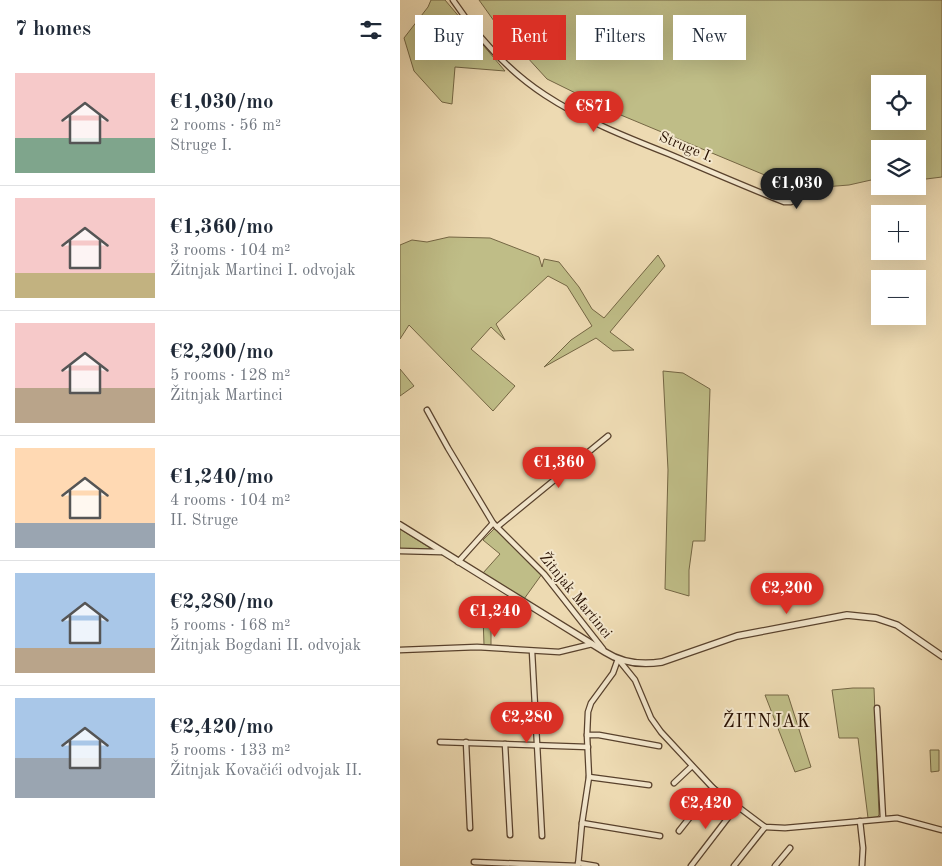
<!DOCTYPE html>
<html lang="en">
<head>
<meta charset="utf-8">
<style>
  body { margin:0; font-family:"Old Standard TT",serif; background:#f2f2f3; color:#1f2937; height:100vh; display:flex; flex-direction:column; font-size:19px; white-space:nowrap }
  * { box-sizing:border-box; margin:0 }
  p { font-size:16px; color:#747a83 }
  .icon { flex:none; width:28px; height:28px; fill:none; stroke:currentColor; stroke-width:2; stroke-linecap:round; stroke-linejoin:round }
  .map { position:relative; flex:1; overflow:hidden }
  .panel { display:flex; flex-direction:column; background:#fff; width:400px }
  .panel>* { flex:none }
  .hud { position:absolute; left:15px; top:15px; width:451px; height:45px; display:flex; gap:10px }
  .tools { position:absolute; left:471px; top:75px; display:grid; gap:10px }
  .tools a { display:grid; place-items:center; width:55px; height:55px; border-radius:0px; background:#fff; box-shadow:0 5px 20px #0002; font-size:25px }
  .price { position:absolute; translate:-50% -42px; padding:0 11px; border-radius:18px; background:#d93025; color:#fff; font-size:16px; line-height:32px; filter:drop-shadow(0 1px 2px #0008) }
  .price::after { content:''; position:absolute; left:50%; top:30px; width:15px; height:11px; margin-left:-8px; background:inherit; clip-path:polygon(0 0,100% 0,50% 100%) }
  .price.on { background:#222; color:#fff }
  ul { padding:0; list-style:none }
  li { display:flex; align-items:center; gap:15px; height:125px; padding:0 15px }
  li+li { border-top:1px solid #e0e1e3 }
  li span { display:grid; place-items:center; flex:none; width:140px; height:100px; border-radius:0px; color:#555 }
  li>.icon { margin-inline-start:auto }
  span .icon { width:60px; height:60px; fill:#fffc; stroke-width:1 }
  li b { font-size:21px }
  h2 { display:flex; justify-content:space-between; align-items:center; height:60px; padding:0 15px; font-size:21px }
  .pill { padding:0 18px; border-radius:0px; background:#fff; box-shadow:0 5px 20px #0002; font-size:18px; line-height:45px }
  .pill.on { background:#d93025; color:#fff }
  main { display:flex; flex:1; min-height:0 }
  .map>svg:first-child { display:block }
  .green { fill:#bfbd87; stroke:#746644; fill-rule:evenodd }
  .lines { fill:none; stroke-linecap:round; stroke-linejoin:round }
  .minor-casing { stroke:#59422d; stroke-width:7 }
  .tertiary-casing { stroke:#59422d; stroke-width:8 }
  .minor { stroke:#f3e7cd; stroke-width:4.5 }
  .tertiary { stroke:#f3e7cd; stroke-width:5.5 }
  .labels { text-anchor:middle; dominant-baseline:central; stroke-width:4; stroke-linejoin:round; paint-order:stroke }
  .street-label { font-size:15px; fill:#281001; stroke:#f3e7cd }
  .quarter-label { font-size:18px; letter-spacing:1px; fill:#281001; stroke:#f3e7cd }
</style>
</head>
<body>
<main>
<section class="panel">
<h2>7 homes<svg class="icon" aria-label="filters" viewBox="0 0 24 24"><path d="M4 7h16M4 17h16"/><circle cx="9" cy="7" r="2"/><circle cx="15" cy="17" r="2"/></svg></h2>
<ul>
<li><span style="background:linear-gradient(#f6c9c9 65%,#7fa58c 0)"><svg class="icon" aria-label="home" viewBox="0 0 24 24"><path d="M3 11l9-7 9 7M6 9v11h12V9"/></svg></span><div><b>€1,030/mo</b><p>2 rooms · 56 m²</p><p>Struge I.</p></div></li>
<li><span style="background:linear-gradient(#f6c9c9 75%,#c2b280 0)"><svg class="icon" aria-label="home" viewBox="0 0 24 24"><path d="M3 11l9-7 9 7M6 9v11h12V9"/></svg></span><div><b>€1,360/mo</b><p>3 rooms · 104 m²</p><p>Žitnjak Martinci I. odvojak</p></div></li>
<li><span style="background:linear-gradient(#f6c9c9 65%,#b9a48a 0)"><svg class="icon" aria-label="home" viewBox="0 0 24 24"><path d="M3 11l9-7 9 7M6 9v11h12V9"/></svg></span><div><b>€2,200/mo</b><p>5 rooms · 128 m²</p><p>Žitnjak Martinci</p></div></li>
<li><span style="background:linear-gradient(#ffd9b3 75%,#9aa5b1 0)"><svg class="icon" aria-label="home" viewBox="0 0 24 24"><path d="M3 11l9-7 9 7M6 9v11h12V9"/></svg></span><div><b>€1,240/mo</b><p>4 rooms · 104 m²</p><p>II. Struge</p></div></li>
<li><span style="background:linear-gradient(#a9c7e8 75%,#b9a48a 0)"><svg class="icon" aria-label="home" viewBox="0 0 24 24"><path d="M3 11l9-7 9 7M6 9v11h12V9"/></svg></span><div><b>€2,280/mo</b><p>5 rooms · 168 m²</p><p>Žitnjak Bogdani II. odvojak</p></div></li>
<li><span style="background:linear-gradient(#a9c7e8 60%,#9aa5b1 0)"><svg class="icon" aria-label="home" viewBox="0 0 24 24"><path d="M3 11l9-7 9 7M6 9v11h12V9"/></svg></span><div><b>€2,420/mo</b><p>5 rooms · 133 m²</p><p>Žitnjak Kovačići odvojak II.</p></div></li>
</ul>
</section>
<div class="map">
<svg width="542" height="866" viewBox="0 0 542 866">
  <rect width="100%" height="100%" fill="#eddab2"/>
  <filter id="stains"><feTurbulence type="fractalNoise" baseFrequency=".004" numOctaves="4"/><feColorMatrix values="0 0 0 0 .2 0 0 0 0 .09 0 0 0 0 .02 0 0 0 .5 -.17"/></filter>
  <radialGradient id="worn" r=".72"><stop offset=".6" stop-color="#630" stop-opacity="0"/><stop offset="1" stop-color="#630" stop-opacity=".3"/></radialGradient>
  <g class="green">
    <path d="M31 0H45L105 71 55 67 52 104 42 102 14 71 4 38 28 7Z"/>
    <path d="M79 0H542V177L518 180V149H480V178L449 185 411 188 406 182 379 181 216 113 147 79 94 21ZM480 84H518V121H480Z"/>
    <path d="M49 237 90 238 139 257 142 267 144 259 159 262 179 287 192 309 204 318 258 255 265 266 210 332 234 350 213 351 196 338 144 367 171 340 192 326 167 286 148 276 96 324 105 340 91 327 71 349 115 386 93 411 9 325 0 339V245L12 240 27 242Z"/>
    <path d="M0 369 14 386 0 396Z"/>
    <path d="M263 371 283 373 310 389 305 541H293L289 570V596L265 589 268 470Z"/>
    <path d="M95 528 142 574 124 599 83 573 100 554 83 540Z"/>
    <path d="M0 529 30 548 29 551 0 550Z"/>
    <path d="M83 616H91V645H84Z"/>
    <path d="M453 688H474L479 815 477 817 468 818 458 738H439L432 690Z"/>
    <path d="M365 695H388L411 767 395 772Z"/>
    <path d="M530 750H539V771L531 772Z"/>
  </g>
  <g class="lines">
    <defs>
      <g id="minor">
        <path d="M53 0C77 36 108 71 145 95 183 120 226 137 269 154 307 170 346 187 384 202H391L396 198 400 190"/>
        <path d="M27 410 48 448 93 523 144 574 203 649"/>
        <path d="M97 527 208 436"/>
        <path d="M0 551 41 552"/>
        <path d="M58 562 93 523"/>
        <path d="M0 650 77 647 159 652 192 644"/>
        <path d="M132 651 142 836"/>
        <path d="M218 659 235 680 251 718 261 732 313 788 365 827 385 828 497 818 542 830"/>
        <path d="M477 708 483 818"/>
        <path d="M187 735H199L259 746"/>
        <path d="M40 742 188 747"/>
        <path d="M66 742 70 828"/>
        <path d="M105 744 110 835"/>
        <path d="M189 777 249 785"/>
        <path d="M274 783 292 766"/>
        <path d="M460 821 463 848 462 866"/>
        <path d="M182 823 260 836"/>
        <path d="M279 831 313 788"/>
        <path d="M74 862 178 866"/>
        <path d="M178 863 196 866"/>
        <path d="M178 866 182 823 189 777 187 735 188 712 191 703 213 673 218 659"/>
        <path d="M291 866 337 806"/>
        <path d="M334 866 365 827"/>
        <path d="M375 866 390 848"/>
      </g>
      <path id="tertiary" d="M0 525 205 652C222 663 243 665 262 662L337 636 447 615 476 618 497 625 542 656"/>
    </defs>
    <use href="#minor" class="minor-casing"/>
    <use href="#tertiary" class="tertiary-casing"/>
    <use href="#minor" class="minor"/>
    <use href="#tertiary" class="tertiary"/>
  </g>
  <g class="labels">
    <g class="street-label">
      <text transform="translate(286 148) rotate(23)">Struge I.</text>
      <text transform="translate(175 596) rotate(51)">Žitnjak Martinci</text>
    </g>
    <g class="quarter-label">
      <text x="367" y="722">ŽITNJAK</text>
    </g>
  </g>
  <rect width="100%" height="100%" filter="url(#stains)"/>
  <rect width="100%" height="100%" fill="url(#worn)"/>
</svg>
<div class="tools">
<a><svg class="icon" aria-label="locate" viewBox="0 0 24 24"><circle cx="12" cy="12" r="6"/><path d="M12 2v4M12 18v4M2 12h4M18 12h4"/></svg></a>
<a><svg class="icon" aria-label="layers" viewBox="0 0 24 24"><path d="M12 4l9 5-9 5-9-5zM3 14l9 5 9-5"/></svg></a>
<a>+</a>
<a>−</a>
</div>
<b class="price" style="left:194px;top:133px">€871</b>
<b class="price on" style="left:397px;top:210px">€1,030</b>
<b class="price" style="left:159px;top:489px">€1,360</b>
<b class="price" style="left:387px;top:615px">€2,200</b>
<b class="price" style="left:95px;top:638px">€1,240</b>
<b class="price" style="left:127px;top:744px">€2,280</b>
<b class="price" style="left:306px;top:830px">€2,420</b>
<div class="hud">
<a class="pill">Buy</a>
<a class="pill on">Rent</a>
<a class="pill">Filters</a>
<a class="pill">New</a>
</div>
</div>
</main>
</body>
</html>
